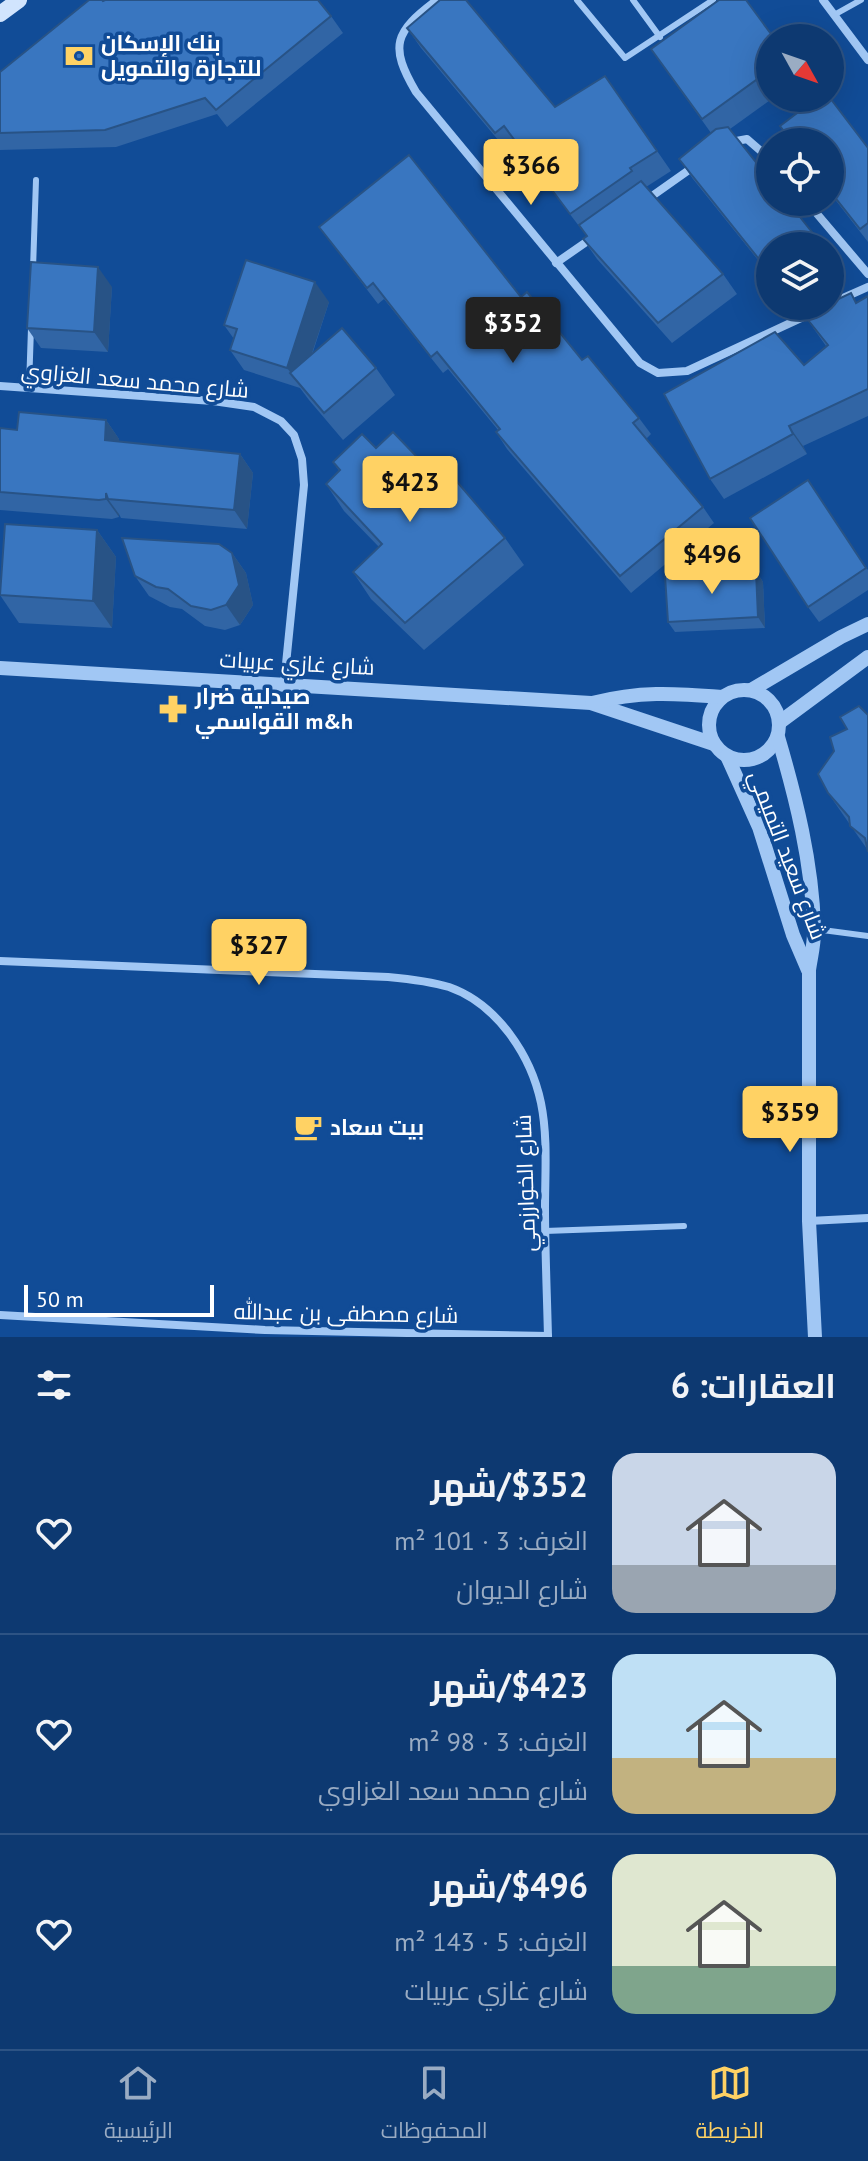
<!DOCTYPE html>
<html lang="ar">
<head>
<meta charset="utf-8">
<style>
  body { margin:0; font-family:"PT Sans",Cairo,sans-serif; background:#164076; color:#f1f3f6; direction:rtl; height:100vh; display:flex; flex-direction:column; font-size:30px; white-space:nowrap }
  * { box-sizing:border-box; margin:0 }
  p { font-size:26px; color:#9aacc3 }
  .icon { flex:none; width:44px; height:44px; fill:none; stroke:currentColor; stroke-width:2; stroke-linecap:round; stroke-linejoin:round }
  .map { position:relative; height:1337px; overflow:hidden; direction:ltr }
  .side { display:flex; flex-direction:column; background:#0d3971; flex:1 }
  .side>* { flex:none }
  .needle { width:52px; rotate:130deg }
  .tools { position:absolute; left:756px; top:24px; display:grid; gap:16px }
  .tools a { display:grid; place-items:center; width:88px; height:88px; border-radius:50%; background:#0d3971; box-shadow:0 8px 32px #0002,0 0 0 2px #2d5384; font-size:40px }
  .scale { position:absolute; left:24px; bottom:20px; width:190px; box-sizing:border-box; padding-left:8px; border:4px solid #fff; border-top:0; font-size:22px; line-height:28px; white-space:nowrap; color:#fff; -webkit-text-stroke:6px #114c97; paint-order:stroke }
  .price { position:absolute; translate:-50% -68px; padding:0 18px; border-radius:8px; background:#ffd264; color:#111; font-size:26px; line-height:52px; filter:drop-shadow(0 2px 4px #0008) }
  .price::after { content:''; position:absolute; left:50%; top:48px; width:24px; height:18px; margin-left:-12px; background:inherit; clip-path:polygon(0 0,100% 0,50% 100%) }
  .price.on { background:#222; color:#fff }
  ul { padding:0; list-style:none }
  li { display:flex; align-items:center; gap:24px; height:200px; padding:0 32px }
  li+li { border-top:2px solid #2d5384 }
  li span { display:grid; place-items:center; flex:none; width:224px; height:160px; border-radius:24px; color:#555 }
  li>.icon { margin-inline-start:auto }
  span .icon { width:96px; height:96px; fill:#fffc; stroke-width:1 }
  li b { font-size:34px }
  h2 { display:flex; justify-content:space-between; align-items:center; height:96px; padding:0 32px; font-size:34px }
  .tabs { display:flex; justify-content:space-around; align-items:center; height:112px; border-top:2px solid #2d5384; background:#0d3971; font-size:22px; color:#9aacc3 }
  .tabs a { display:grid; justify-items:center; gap:4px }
  .tabs .on { color:#ffd264 }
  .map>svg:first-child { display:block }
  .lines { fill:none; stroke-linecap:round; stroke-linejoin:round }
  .service { stroke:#a1c7f4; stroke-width:6 }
  .minor { stroke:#a1c7f4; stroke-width:8 }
  .tertiary { stroke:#a1c7f4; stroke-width:14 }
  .secondary { stroke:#d1e4fd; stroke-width:16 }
  .wall { fill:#3165a5 }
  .shaded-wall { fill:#285386 }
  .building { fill:#3976c0; stroke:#285386; stroke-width:2 }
  .labels { text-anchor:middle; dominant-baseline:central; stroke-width:7; stroke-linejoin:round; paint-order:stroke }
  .poi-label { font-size:22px; font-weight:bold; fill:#fff; stroke:#114c97; text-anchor:start }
  .street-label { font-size:22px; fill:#fff; stroke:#114c97 }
</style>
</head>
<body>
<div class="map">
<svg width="868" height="1337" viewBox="0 0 868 1337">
  <rect width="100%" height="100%" fill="#114c97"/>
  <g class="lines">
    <g class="service">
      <path d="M577 0 625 58 713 0"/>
      <path d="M633 0 660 37"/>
      <path d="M834 15 861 0"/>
      <path d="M33 269 36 180"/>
      <path d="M29 387 31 328"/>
      <path d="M815 929 868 936"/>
      <path d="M545 1231 684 1226"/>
    </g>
    <g class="minor">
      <path d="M437 0C394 32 389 46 416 92L640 363 658 373 687 371 827 306"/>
      <path d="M823 0 868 60"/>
      <path d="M731 142 747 139 770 159"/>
      <path d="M645 201 696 165"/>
      <path d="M807 202 868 274"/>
      <path d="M556 263 592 238"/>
      <path d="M843 298 868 287"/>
      <path d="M0 386 213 401 254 407 281 421 294 435 302 459 304 485 284 684"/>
      <path d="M0 961 388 977C409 979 429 981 449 987 497 1004 531 1055 541 1103 548 1137 545 1174 545 1208 545 1251 547 1294 548 1337"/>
      <path d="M809 1221 868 1218"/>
      <path d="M0 1315 265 1330 548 1336"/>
    </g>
    <g class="tertiary">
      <path d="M0 668 591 703 714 744"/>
      <circle cx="744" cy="725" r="35"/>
      <path d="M751 690 841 637 868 624"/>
      <path d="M592 703C640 691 672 693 722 697"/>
      <path d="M780 722 868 657"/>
      <path d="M778 737C796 798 812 862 814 927 815 941 811 956 809 970V1221L815 1337"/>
      <path d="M727 756 759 827 793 935 808 970"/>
    </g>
    <path class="secondary" d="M0 14 19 0"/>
  </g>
  <g class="wall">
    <path d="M103 1 331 16 343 33 227 127 217 114 116 147 0 150V72Z"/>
    <path d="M407 28 555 107 605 76 671 171 646 187 723 274 737 294 672 343 597 259 583 239 587 236 585 234 518 146 509 153 421 48Z"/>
    <path d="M770 38V98H773L730 129 822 246H770V275L693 179 679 159 711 133 651 49Z"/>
    <path d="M780 126 868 148V242L830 193V142H791Z"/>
    <path d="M319 227 521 297 639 418 651 434 646 439 703 507 714 523 631 593 507 449 496 432 498 430 448 369 443 373 384 299 378 304Z"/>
    <path d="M112 287 108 352 41 348 27 328Z"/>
    <path d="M868 296V416L803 446 807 454 724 499 710 479 804 365 826 346 804 315 857 302Z"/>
    <path d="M329 302 312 355 376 368 395 395 343 440 309 400 300 388 244 370 230 350 234 339 224 325Z"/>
    <path d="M106 420 119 439V442L240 454 253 473 247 529 121 518 119 514V517L112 519 0 510V428L17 430Z"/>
    <path d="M376 448 444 485 505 538 524 565 424 650 371 599 353 572 379 547 344 511 326 484 339 471 333 462Z"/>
    <path d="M808 480 868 570V590L819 622 808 607Z"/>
    <path d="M97 530 116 557 112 628 19 623 0 595Z"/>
    <path d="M232 553 246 573 253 605 240 625 225 630 205 626 182 609 170 607 149 596 135 576Z"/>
    <path d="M756 571 763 582 765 628 675 632 668 622Z"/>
    <path d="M859 706 867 849 828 793 834 751Z"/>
  </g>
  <g class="shaded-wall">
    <path d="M98 267 112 287 108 352 94 332Z"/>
    <path d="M315 282 329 302 301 386 287 368Z"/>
    <path d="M106 420 119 439 118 459 105 440Z"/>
    <path d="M789 426 803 446 807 454 793 434Z"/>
    <path d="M240 454 253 473 247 529 234 510Z"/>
    <path d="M106 493 108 499 119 514V517L106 499Z"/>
    <path d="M97 530 116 557 112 628 93 601Z"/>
    <path d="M232 553 246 573 253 605 240 625 226 605Z"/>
    <path d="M756 571 763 582 765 628 758 617Z"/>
  </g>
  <g class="building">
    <path d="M89 0H102L103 1 105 0H318L331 16 216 110 205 98 105 130 0 133V72Z"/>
    <path d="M440 0H466L555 107 605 76 657 151 630 168 632 171 570 214 504 126 495 133 407 28Z"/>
    <path d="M719 0H746L774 38H770V70L702 119 651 49Z"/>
    <path d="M817 98H830L868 148V223L860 229 830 191V142H792L780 126Z"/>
    <path d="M728 127 770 180V202H788L819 241 814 246H770V273L679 159 716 129Z"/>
    <path d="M409 155 521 297 527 292 582 360 588 356 639 418 633 423 703 507 620 576 496 432 500 429 437 352 431 357 373 283 367 288 319 227Z"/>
    <path d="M641 181 723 274 658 323 583 239 587 236 579 225Z"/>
    <path d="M246 260 315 282 287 368 230 350 237 329 224 325Z"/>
    <path d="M31 262 98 267 94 332 27 328Z"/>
    <path d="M851 293 856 303 868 296V389L789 426 793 434 710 479 664 394 775 332 804 365 828 345 804 315 824 306H830V303Z"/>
    <path d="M342 328 376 368 324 413 290 373Z"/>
    <path d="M19 412 106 420 105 440 240 454 234 510 108 499 106 493V499L99 500 0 492V428L17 430Z"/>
    <path d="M393 432 444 485 453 477 505 538 405 623 353 572 382 544 326 484 340 470 333 462 362 434 376 448Z"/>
    <path d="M808 480 866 568 808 607 750 518Z"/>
    <path d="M5 524 97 530 93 601 0 595Z"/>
    <path d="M122 538 219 544 232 553 239 585 226 605 211 610 191 606 168 589 156 587 135 576Z"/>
    <path d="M756 571 758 617 668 622 665 576Z"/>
    <path d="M859 706 868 715V852L865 838 850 826 849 817 828 793 818 774 834 751 830 737 847 729 840 717Z"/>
  </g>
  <defs>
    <symbol id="bank-bare" viewBox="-9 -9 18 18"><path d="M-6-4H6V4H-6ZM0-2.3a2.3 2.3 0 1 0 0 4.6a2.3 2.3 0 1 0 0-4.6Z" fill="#ffd264" stroke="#114c97" stroke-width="2.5" paint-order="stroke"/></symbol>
    <symbol id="pharmacy-bare" viewBox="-9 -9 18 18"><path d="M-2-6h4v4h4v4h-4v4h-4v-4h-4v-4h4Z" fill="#ffd264" stroke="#114c97" stroke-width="2.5" paint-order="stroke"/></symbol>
    <symbol id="cafe-bare" viewBox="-9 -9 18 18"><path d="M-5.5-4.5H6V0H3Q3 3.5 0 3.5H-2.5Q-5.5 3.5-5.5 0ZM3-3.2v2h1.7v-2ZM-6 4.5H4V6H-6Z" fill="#ffd264" stroke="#114c97" stroke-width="2.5" paint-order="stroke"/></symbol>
  </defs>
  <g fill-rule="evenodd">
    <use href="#bank-bare" x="59" y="36" width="40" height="40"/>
    <use href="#pharmacy-bare" x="153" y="689" width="40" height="40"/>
    <use href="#cafe-bare" x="288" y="1107" width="40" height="40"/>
  </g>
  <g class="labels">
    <g class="poi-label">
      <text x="101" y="43">بنك الإسكان<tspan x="101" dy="25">للتجارة والتمويل</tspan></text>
      <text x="195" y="696">صيدلية ضرار<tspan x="195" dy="25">القواسمي m&amp;h</tspan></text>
      <text x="330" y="1127">بيت سعاد</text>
    </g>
    <g class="street-label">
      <text transform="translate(135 380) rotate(5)">شارع محمد سعد الغزاوي</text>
      <text transform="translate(297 663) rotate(3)">شارع غازي عربيات</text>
      <text transform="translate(788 855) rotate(69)">شارع سعيد التميمي</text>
      <text transform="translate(525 1183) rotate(-92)">شارع الخوارزمي</text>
      <text transform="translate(346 1313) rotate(1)">شارع مصطفى بن عبدالله</text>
    </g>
  </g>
</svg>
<div class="tools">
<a><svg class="needle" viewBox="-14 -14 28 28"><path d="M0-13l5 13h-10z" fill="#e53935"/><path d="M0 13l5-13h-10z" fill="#9aacc3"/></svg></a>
<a><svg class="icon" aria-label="locate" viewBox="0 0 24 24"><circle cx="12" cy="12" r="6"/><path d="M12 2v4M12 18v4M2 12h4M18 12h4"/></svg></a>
<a><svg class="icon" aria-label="layers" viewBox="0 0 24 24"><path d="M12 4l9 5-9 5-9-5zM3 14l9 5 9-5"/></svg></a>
</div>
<div class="scale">50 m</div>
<b class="price" style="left:531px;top:207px">$366</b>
<b class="price on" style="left:513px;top:365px">$352</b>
<b class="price" style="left:410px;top:524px">$423</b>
<b class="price" style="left:712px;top:596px">$496</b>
<b class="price" style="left:259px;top:987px">$327</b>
<b class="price" style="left:790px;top:1154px">$359</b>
</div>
<section class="side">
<h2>العقارات: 6<svg class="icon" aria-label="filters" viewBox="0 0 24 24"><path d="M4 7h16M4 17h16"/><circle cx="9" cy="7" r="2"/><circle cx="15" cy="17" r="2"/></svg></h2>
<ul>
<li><span style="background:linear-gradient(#c9d6e8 70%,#9aa5b1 0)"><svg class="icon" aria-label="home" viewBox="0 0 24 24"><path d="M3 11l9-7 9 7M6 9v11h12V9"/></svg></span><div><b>$352/شهر</b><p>الغرف: 3 · 101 m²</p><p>شارع الديوان</p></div><svg class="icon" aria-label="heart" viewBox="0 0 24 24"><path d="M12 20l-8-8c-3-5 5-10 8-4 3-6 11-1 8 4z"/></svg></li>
<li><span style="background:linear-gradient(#bfe0f5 65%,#c2b280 0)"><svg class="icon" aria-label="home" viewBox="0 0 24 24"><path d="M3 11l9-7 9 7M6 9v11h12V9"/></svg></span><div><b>$423/شهر</b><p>الغرف: 3 · 98 m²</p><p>شارع محمد سعد الغزاوي</p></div><svg class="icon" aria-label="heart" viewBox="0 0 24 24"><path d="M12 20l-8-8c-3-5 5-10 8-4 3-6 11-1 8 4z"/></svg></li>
<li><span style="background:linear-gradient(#dfe7d0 70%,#7fa58c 0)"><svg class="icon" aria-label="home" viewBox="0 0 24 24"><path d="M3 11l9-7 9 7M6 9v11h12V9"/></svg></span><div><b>$496/شهر</b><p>الغرف: 5 · 143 m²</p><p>شارع غازي عربيات</p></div><svg class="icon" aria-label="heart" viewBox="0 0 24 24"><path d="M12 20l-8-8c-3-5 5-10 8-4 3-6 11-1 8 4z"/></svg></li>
</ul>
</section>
<nav class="tabs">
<a class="on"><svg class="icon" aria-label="map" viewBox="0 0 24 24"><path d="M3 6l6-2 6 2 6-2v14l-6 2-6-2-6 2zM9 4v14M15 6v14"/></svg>الخريطة</a>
<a><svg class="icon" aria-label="saved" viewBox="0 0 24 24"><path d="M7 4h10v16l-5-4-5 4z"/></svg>المحفوظات</a>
<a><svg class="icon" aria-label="home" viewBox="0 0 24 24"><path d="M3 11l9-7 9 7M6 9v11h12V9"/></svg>الرئيسية</a>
</nav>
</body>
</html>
